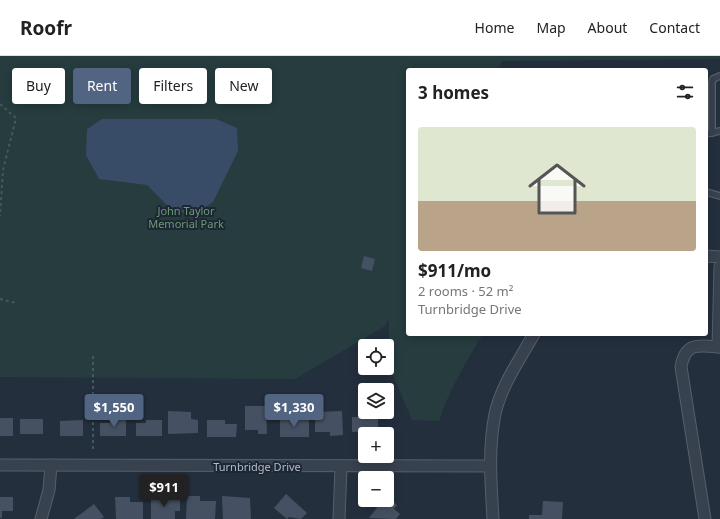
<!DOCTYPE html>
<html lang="en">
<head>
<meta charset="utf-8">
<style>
  body { margin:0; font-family:"Noto Sans",sans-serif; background:#f6f6f6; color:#222; height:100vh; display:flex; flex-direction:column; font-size:15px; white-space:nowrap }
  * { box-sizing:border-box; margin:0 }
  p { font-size:13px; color:#767676 }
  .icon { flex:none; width:22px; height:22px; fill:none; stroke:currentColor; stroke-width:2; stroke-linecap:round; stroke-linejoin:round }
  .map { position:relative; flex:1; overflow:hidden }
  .panel { position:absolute; left:406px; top:12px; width:302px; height:268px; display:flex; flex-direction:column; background:#fff; border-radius:4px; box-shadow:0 2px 10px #0003 }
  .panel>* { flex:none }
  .top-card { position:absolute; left:12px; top:12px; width:334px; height:36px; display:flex; gap:8px }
  .tools { position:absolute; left:358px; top:283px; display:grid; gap:8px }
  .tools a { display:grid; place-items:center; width:36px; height:36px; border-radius:4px; background:#fff; box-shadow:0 2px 10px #0003; font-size:20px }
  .price { position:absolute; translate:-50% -34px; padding:0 9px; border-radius:4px; background:#516482; color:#fff; font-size:13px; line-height:26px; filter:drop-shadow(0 1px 2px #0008) }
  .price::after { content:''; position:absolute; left:50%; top:24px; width:12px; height:9px; margin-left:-6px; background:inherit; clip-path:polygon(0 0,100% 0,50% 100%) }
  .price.active { background:#222; color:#fff }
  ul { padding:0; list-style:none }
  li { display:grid; align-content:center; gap:8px; height:212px; padding:0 12px }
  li+li { border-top:1px solid #e0e0e0 }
  li span { display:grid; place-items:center; height:124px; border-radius:4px; color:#555 }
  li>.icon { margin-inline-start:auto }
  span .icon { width:72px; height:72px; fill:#fffc; stroke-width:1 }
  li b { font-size:17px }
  h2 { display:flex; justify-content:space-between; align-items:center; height:48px; padding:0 12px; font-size:17px }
  .chip { padding:0 14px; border-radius:4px; background:#fff; box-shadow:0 2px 10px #0003; font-size:14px; line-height:36px }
  .chip.active { background:#516482; color:#fff }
  header { display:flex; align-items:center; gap:24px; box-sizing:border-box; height:56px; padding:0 20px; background:#fff; border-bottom:1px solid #e0e0e0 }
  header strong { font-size:19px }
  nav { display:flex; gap:22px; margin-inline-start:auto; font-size:14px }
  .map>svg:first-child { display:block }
  .green { fill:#263c3f }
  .water { fill:#394c67 }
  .building { fill:#455162 }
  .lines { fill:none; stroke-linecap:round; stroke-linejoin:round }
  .lane-casing { stroke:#565f6c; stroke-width:8 }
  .street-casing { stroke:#565f6c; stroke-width:13 }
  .path { stroke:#44595c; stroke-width:2; stroke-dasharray:3 3; stroke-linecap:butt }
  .lane { stroke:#38414e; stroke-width:5.5 }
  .street { stroke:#38414e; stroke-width:11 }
  .labels { text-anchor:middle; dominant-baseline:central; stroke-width:4; stroke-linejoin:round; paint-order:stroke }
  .park-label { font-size:11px; fill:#6b9a76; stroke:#1d2633 }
  .street-label { font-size:11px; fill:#b4bcc9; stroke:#1d2633 }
</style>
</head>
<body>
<header>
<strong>Roofr</strong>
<nav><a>Home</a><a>Map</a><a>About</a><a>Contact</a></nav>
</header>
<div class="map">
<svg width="720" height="463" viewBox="0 0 720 463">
  <rect width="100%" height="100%" fill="#242f3e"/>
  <path class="green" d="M0 0H720V3L502 5 498 14H408V278H483C466 306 449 334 439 365L412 364 388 308 389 262 385 270 295 323 0 321Z"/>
  <path class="water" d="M102 63H216L237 72 238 95 213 146 191 160 167 149 147 129 99 123 86 99 87 73Z"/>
  <g class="building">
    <path d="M364 200 375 203 372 215 361 212Z"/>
    <path d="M245 350H266L267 378H258V374H245Z"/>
    <path d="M168 355 191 356V363L198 364V377L168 378Z"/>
    <path d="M342 355 343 379 330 380V376H315V363H317V356Z"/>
    <path d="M352 361H378V375L352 376Z"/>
    <rect x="0" y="362" width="13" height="18"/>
    <rect x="20" y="363" width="23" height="15"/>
    <path d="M110 363 126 364V380H100V367H110Z"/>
    <path d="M83 364V380H60V365Z"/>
    <path d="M146 364H162V380H136V367H146Z"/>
    <path d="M207 364H225V368H237L236 381H207Z"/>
    <rect x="280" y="364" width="29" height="17"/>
    <path d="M286 438 307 457 301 463 289 461 287 463 274 452Z"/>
    <path d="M151 440 180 442V455H175V463H151Z"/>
    <path d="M187 440H200V445H216L215 463H186Z"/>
    <path d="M222 440 250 442 251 463H223Z"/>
    <path d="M0 441H13V455H2V462H0Z"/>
    <path d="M115 441H130V446H143V463H116Z"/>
    <path d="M387 441 397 449 394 453 400 458 396 463 369 462 383 444H387Z"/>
    <path d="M543 445 563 446 562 463H529V459H542Z"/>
    <path d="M94 448 104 461 101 463H74Z"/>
  </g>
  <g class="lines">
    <defs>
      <g id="lane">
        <path d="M712 77V27L713 23 720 20"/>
        <path d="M706 78 720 75"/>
        <path d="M706 136 720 140"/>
      </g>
      <g id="street">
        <path d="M706 200 720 201"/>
        <path d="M720 211 718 291H720"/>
        <path d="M0 409 490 410"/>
        <path d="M41 463 49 434 51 409"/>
        <path d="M339 463 341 411"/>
        <path d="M493 463C491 428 488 393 495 358 501 330 520 303 534 278"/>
        <path d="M705 463 681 311C685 287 697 289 718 291"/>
      </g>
    </defs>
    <use href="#lane" class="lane-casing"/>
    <use href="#street" class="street-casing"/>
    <g class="path">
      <path d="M0 48 16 62 3 114 0 160"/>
      <path d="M0 243 16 247"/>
      <path d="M93 300V393"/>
    </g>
    <use href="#lane" class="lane"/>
    <use href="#street" class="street"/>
  </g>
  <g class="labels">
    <g class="park-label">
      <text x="186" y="154">John Taylor<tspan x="186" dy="13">Memorial Park</tspan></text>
    </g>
    <g class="street-label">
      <text x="257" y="410">Turnbridge Drive</text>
    </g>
  </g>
</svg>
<div class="tools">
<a><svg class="icon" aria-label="locate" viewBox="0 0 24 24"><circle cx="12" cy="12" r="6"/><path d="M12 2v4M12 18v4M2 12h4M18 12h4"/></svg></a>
<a><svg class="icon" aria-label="layers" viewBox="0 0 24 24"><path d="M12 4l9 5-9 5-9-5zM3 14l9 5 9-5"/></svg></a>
<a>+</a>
<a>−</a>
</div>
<b class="price" style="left:114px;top:372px">$1,550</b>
<b class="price" style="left:294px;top:372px">$1,330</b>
<b class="price active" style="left:164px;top:452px">$911</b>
<div class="top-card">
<a class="chip">Buy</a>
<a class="chip active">Rent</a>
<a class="chip">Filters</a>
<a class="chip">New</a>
</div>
<section class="panel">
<h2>3 homes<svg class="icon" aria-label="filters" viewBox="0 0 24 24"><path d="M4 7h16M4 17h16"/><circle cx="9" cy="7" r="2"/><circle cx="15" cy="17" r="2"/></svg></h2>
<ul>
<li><span style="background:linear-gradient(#dfe7d0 60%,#b9a48a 0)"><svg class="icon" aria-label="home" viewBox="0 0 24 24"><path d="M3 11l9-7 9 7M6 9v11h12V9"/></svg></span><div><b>$911/mo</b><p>2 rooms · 52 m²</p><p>Turnbridge Drive</p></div></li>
</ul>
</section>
</div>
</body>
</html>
